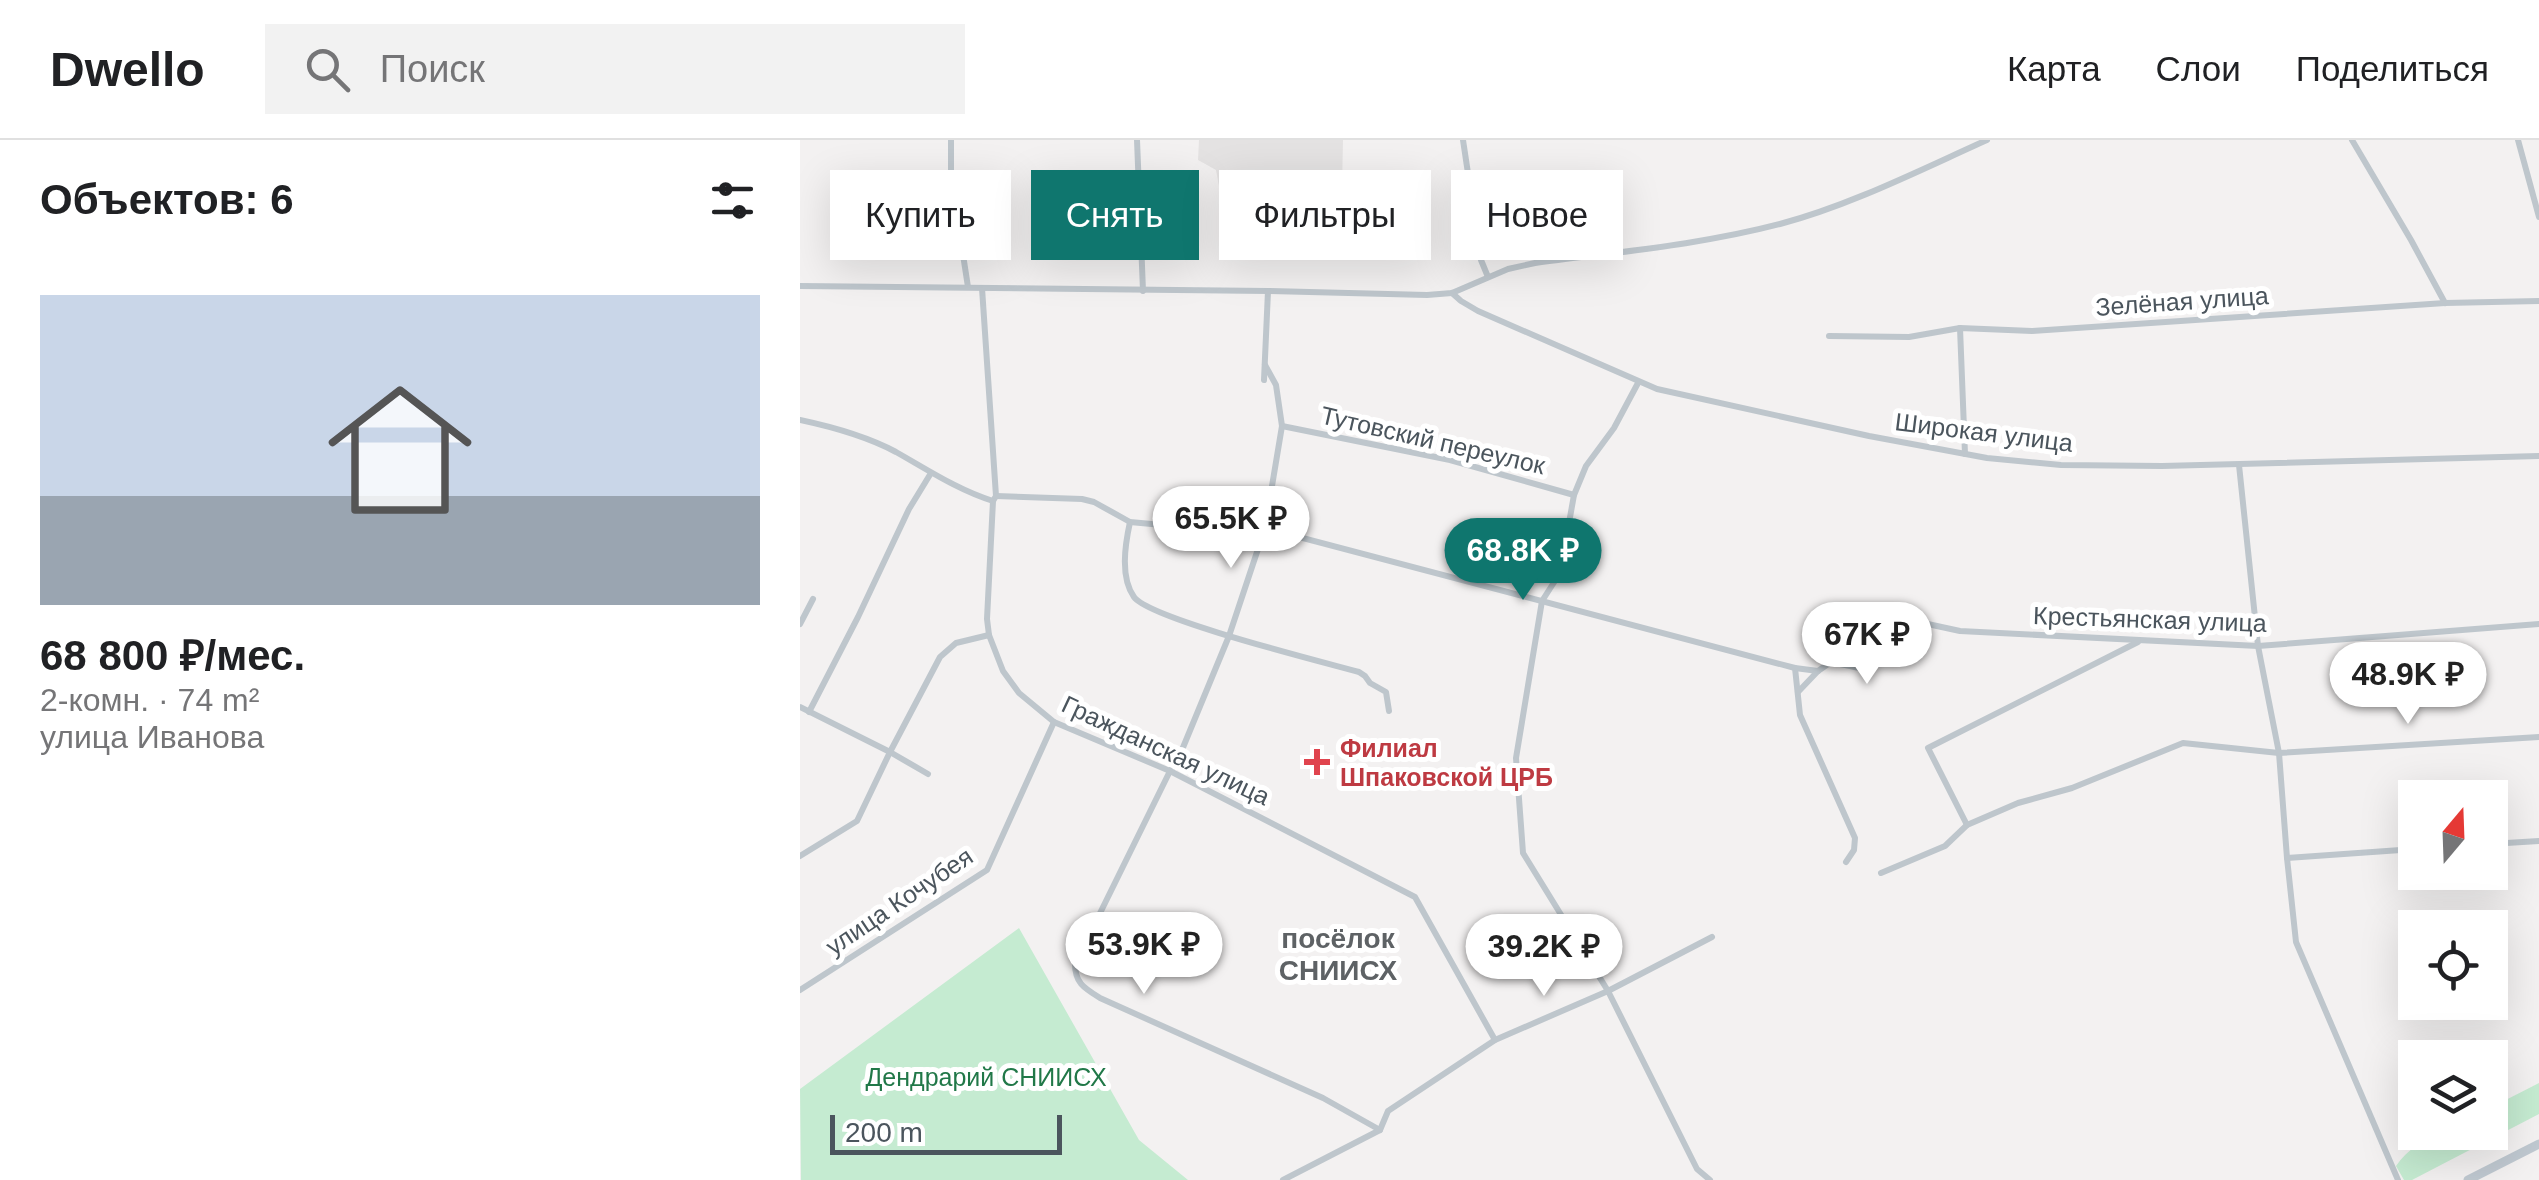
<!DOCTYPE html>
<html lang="ru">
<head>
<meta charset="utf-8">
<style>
  body { margin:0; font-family:Arial,sans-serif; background:#f2f2f2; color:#202124; height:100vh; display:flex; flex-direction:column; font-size:38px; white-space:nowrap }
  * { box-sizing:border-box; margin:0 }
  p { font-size:32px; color:#757577 }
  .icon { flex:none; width:55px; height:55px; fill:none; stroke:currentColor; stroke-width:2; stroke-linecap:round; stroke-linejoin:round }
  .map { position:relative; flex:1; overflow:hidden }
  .drawer { display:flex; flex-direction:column; background:#fff; width:800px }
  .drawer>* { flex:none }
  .guide { position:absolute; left:30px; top:30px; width:950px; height:90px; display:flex; gap:20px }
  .needle { width:65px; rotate:19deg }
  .tools { position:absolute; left:1598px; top:640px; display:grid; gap:20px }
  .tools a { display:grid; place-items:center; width:110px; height:110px; border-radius:0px; background:#fff; box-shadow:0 10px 40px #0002; font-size:50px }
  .scale { position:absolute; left:30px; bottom:25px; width:232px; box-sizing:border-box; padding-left:10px; border:5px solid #4b555d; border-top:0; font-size:28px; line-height:35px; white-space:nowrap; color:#4b555d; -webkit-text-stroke:8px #fff; paint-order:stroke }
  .price { position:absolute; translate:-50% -85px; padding:0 22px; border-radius:35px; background:#fff; color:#222; font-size:32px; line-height:65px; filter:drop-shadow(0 2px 5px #0008) }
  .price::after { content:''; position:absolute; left:50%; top:60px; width:30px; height:22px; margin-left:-15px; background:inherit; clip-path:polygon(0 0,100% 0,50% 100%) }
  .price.active { background:#0f766e; color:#fff }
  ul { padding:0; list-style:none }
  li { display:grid; align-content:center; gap:20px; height:530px; padding:0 40px }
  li+li { border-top:2px solid #e0e0e0 }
  li span { display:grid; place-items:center; height:310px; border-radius:0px; color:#555 }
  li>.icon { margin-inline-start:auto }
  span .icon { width:180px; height:180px; fill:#fffc; stroke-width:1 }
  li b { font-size:42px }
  h2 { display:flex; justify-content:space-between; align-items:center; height:120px; padding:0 40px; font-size:42px }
  .chip { padding:0 35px; border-radius:0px; background:#fff; box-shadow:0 10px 40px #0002; font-size:35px; line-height:90px }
  .chip.active { background:#0f766e; color:#fff }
  header { display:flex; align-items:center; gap:60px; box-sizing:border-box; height:140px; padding:0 50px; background:#fff; border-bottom:2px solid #e0e0e0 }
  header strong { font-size:48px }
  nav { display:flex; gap:55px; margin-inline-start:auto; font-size:35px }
  .search { width:700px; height:90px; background:#f2f2f2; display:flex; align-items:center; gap:25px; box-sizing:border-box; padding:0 35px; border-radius:0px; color:#757577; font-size:38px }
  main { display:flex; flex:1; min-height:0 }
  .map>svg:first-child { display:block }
  .education { fill:#e4e2e2 }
  .green { fill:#c5ebd1 }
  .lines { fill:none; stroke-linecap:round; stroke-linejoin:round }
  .street { stroke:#bec6cc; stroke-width:6 }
  .secondary { stroke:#bfc8d0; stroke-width:9 }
  .health-dot { fill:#e0444e; stroke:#fff; stroke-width:4 }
  .labels { text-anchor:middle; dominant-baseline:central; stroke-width:10; stroke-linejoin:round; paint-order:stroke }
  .street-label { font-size:25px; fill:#4b555d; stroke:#fff }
  .health-label { font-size:25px; font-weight:bold; fill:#be3a42; stroke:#fff; text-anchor:start }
  .park-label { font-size:25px; fill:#217848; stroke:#fff }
  .neighbourhood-label { font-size:28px; font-weight:bold; fill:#5e6265; stroke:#fff }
</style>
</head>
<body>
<header>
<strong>Dwello</strong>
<div class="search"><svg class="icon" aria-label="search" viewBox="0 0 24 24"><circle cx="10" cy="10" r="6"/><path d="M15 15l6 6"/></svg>Поиск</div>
<nav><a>Карта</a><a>Слои</a><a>Поделиться</a></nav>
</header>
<main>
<section class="drawer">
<h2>Объектов: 6<svg class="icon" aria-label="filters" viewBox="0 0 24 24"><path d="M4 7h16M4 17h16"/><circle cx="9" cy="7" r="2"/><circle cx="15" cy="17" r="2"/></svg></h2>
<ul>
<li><span style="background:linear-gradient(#c9d6e8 65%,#9aa5b1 0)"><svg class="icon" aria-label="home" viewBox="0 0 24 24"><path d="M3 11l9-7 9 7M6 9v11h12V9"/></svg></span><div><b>68 800 ₽/мес.</b><p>2-комн. · 74 m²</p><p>улица Иванова</p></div></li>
</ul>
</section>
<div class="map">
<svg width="1739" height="1040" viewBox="0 0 1739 1040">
  <rect width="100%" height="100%" fill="#f3f1f1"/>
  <path class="education" d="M399 0H543L542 47 419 46 416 30 398 20Z"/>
  <g class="green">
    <path d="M219 788 339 1000 388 1040H1L0 949Z"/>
    <path d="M1739 943V974L1612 1040H1604L1596 1026C1620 992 1653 992 1690 992V968Z"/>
  </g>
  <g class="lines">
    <g class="street">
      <path d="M151 0V37L168 147"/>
      <path d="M337 0 343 151"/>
      <path d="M663 0 681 120 688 137"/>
      <path d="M1552 0 1611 100 1645 163"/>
      <path d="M1718 0 1739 77"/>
      <path d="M0 146 468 151 627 155 652 153 708 129 735 123C817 112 900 105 980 84 1051 65 1120 30 1187 0"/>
      <path d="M182 148 196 356 193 361 187 479 189 495 203 531 219 553 254 582 370 631 615 757 695 900"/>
      <path d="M652 153 661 161 678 171 857 249 1069 296 1187 318 1261 325 1362 326 1739 316"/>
      <path d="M1160 188 1165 314"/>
      <path d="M1029 196 1109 197 1160 188 1232 191 1645 163 1739 161"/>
      <path d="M465 225 476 245 482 286 465 388 429 496 377 622 370 631 275 824C275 843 284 848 300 858L523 958 580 990"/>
      <path d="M464 240 468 151"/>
      <path d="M838 243 814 288 786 326 774 355 760 433 742 461 716 618 723 713 808 851 897 1029 910 1040"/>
      <path d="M0 280C33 287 66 296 96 312 128 330 158 350 193 361"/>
      <path d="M482 286 650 320 774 355"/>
      <path d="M1439 325 1458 506 1479 613 1487 718 1496 802 1598 1040"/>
      <path d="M196 356 282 359 294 362 330 382 373 386 417 383 465 388 995 528 1000 575 1055 698 1054 710 1046 722"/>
      <path d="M330 382C325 405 320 437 334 457 350 479 523 522 559 532L565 536 570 543 586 552 589 571"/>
      <path d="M0 484 13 459"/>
      <path d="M995 528 1018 531"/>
      <path d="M998 552 1018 531 1031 522 1064 529 1077 473 1160 491 1458 506 1739 484"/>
      <path d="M0 567 90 612 128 634"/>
      <path d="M9 572 58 477 109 369 131 333"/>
      <path d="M1167 685 1128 608 1338 502"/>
      <path d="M1690 704 1739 701"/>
      <path d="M0 716 57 681 90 612 140 517 156 503 189 495"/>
      <path d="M1487 718 1615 709"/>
      <path d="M1081 733 1145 706 1167 685 1218 663 1272 648 1383 603 1479 613 1739 597"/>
      <path d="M0 850 187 730 254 582"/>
      <path d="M483 1040 580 990 588 971 695 900 808 851 912 797"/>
    </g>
    <path class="secondary" d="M1668 1040 1739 1004"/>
  </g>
  <path class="health-dot" d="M512 607h10v10h10v10h-10v10h-10v-10h-10v-10h10z"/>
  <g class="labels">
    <g class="street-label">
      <text transform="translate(1382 161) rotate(-4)">Зелёная улица</text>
      <text transform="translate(1184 292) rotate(7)">Широкая улица</text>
      <text transform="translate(633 300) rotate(13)">Тутовский переулок</text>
      <text transform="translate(1350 479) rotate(2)">Крестьянская улица</text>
      <text transform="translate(366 610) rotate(25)">Гражданская улица</text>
      <text transform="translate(99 761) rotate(-34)">улица Кочубея</text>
    </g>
    <g class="health-label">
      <text x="540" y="608">Филиал<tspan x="540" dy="29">Шпаковской ЦРБ</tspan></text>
    </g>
    <g class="park-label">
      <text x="186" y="937">Дендрарий СНИИСХ</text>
    </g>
    <g class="neighbourhood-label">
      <text x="538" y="798">посёлок<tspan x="538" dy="32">СНИИСХ</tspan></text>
    </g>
  </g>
</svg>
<div class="tools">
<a><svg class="needle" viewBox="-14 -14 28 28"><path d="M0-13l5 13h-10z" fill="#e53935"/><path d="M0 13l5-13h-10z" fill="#757577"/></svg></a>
<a><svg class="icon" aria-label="locate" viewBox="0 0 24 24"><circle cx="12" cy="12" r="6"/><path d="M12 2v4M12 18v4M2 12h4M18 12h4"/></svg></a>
<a><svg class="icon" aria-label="layers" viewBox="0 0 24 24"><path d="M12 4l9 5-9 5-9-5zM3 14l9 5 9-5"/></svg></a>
</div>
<div class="scale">200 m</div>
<b class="price" style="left:431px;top:431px">65.5K ₽</b>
<b class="price active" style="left:723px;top:463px">68.8K ₽</b>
<b class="price" style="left:1067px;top:547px">67K ₽</b>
<b class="price" style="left:1608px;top:587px">48.9K ₽</b>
<b class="price" style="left:344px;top:857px">53.9K ₽</b>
<b class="price" style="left:744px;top:859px">39.2K ₽</b>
<div class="guide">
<a class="chip">Купить</a>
<a class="chip active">Снять</a>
<a class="chip">Фильтры</a>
<a class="chip">Новое</a>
</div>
</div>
</main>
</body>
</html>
